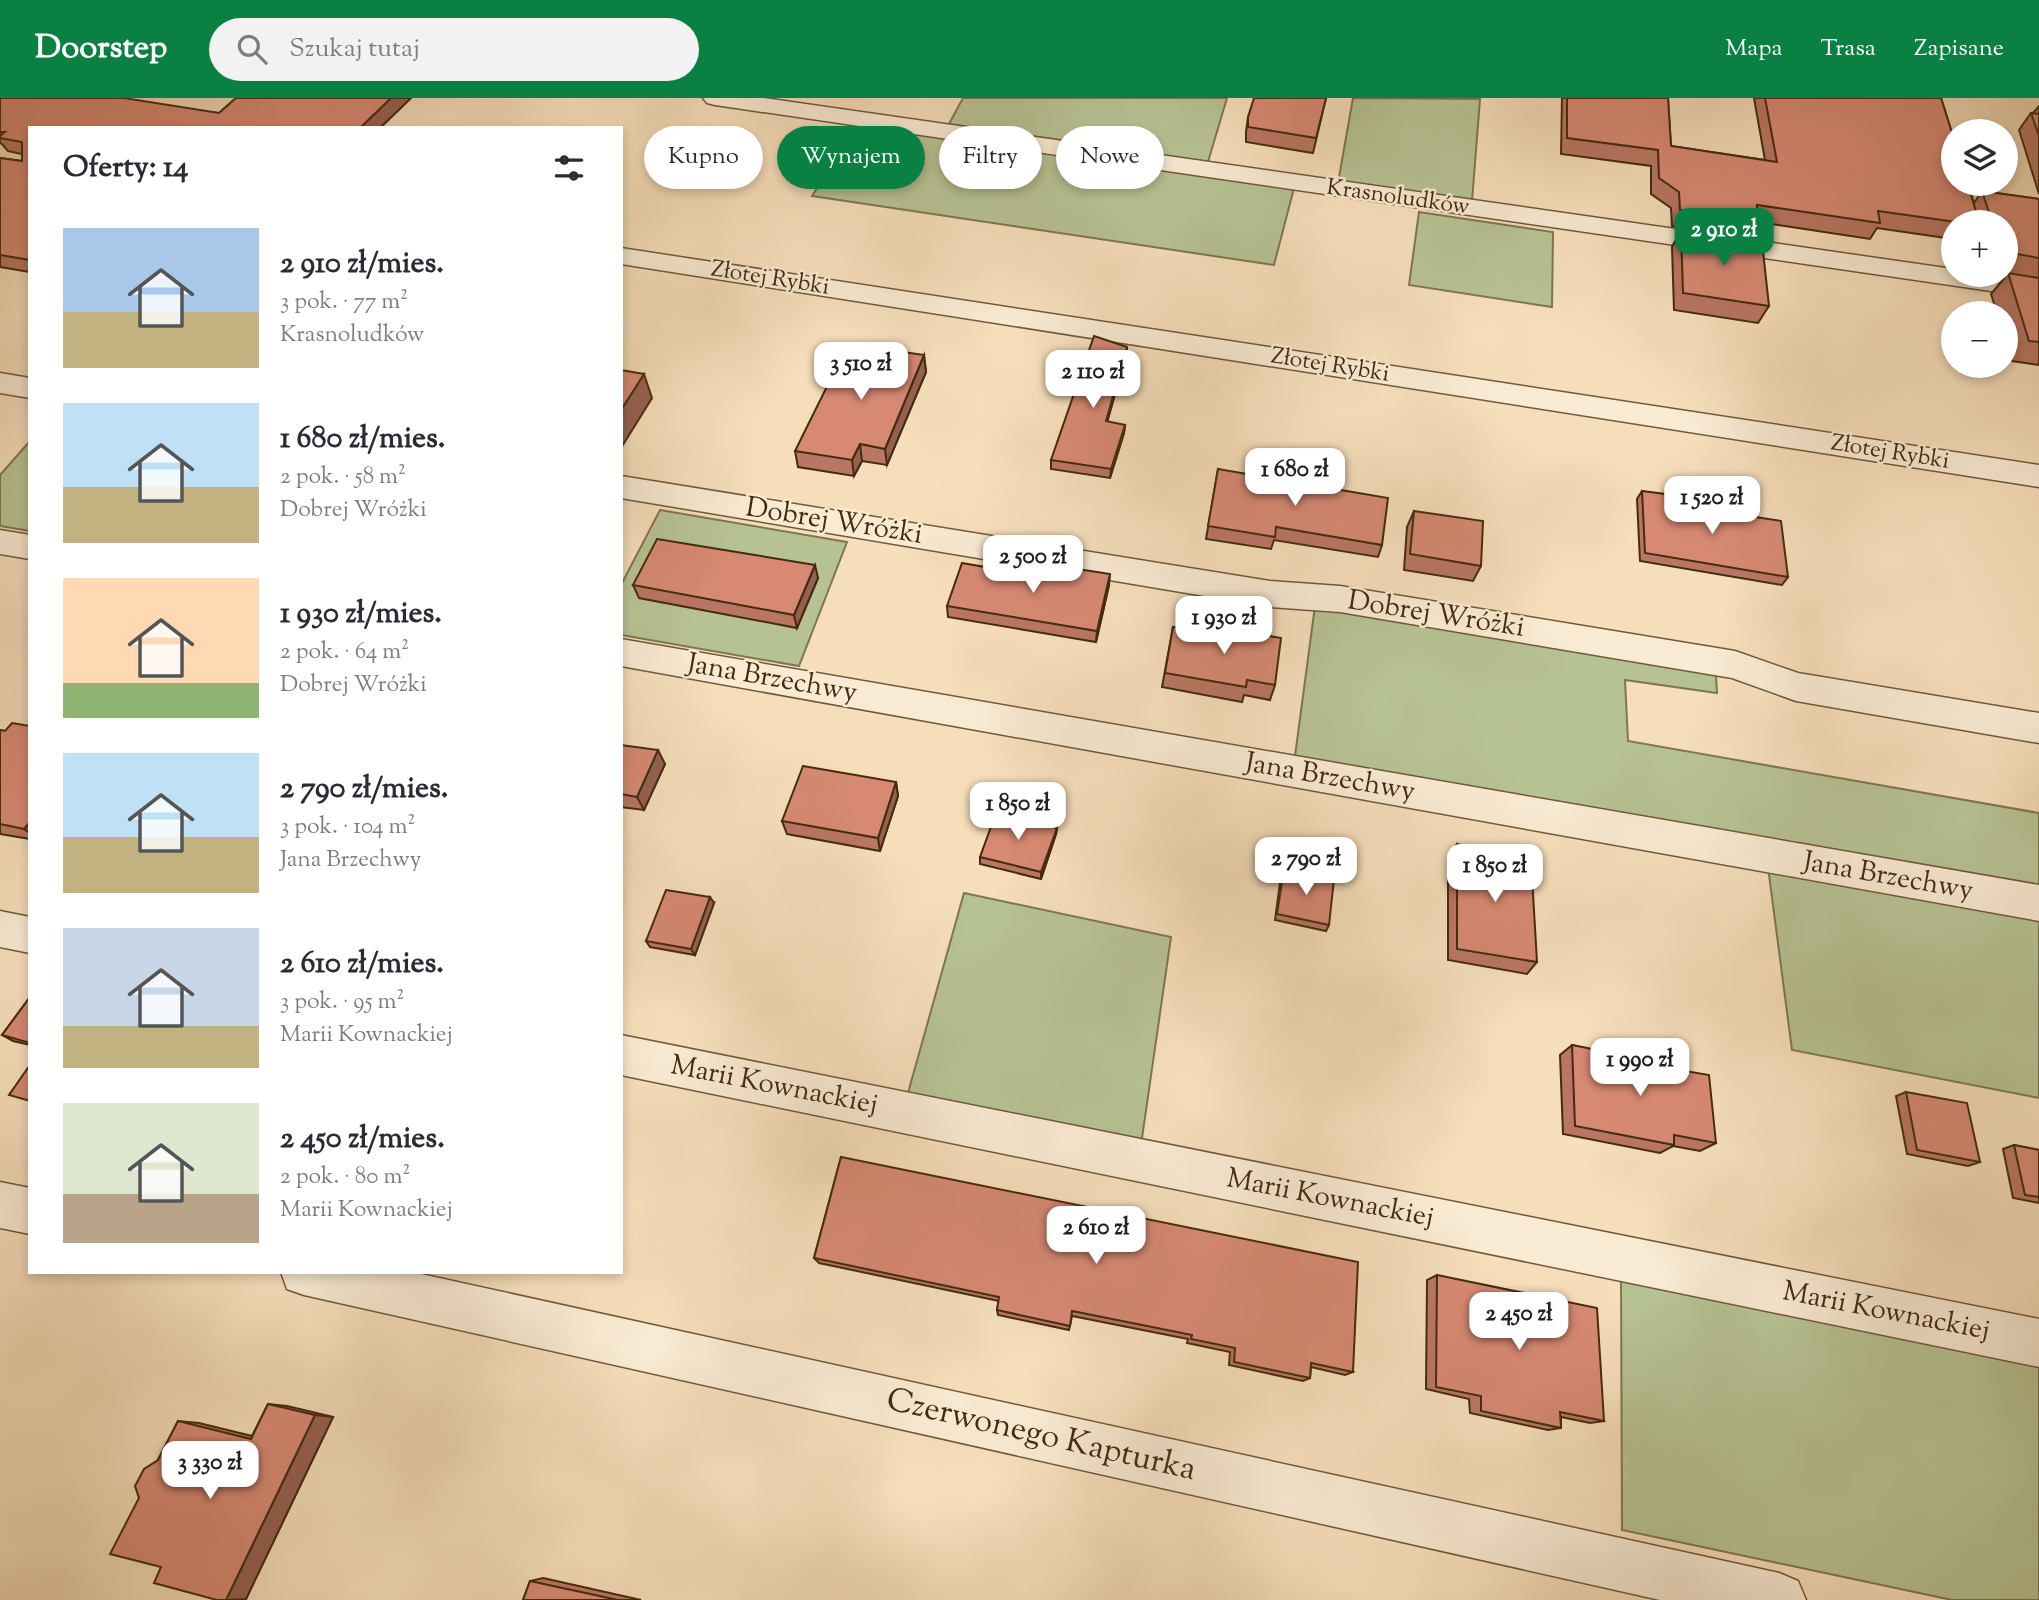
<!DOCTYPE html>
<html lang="pl">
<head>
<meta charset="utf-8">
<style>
  body { margin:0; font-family:"Sorts Mill Goudy",serif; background:#f2f2f3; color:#2b2b33; height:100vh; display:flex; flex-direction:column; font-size:26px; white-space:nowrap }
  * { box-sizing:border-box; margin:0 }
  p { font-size:23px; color:#7c7c81 }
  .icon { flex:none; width:38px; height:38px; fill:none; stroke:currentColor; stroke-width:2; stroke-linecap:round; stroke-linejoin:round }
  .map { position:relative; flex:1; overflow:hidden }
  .side { position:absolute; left:28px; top:28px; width:595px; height:1148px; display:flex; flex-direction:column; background:#fff; border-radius:0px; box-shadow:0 4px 10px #0003 }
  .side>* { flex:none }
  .top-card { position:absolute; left:644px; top:28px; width:665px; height:63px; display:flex; gap:14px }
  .tools { position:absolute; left:1941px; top:21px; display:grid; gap:14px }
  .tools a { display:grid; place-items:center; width:77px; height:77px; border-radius:50%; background:#fff; box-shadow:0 4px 10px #0003; font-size:35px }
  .price { position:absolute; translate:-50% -60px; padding:0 16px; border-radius:14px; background:#fff; color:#222; font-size:23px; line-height:46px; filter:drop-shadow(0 2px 4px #0008) }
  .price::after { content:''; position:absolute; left:50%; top:42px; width:21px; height:16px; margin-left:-10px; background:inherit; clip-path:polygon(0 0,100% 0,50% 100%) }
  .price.on { background:#0b8043; color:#fff }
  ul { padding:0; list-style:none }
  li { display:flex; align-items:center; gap:21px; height:175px; padding:0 35px }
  li span { display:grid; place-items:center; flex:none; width:196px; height:140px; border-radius:0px; color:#555 }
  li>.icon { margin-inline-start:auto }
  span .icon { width:84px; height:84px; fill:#fffc; stroke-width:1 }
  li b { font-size:30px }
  h2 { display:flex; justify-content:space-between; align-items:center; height:84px; padding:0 35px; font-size:30px }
  .tag { padding:0 24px; border-radius:32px; background:#fff; box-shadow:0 4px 10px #0003; font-size:24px; line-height:63px }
  .tag.on { background:#0b8043; color:#fff }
  header { display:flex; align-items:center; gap:42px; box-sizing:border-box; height:98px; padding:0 35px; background:#0b8043; color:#fff }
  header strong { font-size:33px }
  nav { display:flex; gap:38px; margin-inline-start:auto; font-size:24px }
  .search { width:490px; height:63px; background:#f2f2f3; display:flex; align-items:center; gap:18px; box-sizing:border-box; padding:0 24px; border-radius:38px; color:#7c7c81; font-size:26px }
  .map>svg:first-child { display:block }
  .green { fill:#b7c294; stroke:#7e7652; stroke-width:2 }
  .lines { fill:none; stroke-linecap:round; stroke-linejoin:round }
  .minor-casing { stroke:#70583a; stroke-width:3 }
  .minor { fill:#f9ead3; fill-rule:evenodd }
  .wall { fill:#b97664; stroke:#442b0f; stroke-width:2 }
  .shaded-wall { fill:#966051; stroke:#442b0f; stroke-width:2 }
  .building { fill:#d78974; stroke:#442b0f; stroke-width:2 }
  .labels { text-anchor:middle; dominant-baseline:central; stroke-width:5; stroke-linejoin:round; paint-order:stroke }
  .far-street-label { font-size:23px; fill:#442b0f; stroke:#f9ead3 }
  .street-label { font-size:28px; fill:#442b0f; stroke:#f9ead3 }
  .near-street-label { font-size:33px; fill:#442b0f; stroke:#f9ead3 }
</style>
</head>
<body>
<header>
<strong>Doorstep</strong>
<div class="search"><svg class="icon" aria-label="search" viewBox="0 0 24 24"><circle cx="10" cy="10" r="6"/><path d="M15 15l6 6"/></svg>Szukaj tutaj</div>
<nav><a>Mapa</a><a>Trasa</a><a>Zapisane</a></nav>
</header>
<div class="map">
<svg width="2039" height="1502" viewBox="0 0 2039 1502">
  <rect width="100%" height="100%" fill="#f6debb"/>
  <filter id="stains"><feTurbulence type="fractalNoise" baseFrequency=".00286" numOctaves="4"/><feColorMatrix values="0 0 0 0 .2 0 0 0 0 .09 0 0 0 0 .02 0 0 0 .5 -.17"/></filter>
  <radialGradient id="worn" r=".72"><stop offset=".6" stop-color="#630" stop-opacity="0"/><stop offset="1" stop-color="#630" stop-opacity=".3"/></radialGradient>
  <g class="green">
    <path d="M963 0H1227L1208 64 949 26Z"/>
    <path d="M1353 0 1480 1 1472 103 1338 85Z"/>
    <path d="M859 26 1294 90 1274 167 812 98Z"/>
    <path d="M1419 114 1553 134 1552 209 1409 187Z"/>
    <path d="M30 343V433L0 428V377Z"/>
    <path d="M660 412 847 444 799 568 621 537V487Z"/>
    <path d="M1315 508 1716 576 1717 595 1625 582 1628 643 2039 715V788L1295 658Z"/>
    <path d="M1768 769 2039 817V1000L1792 952Z"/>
    <path d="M964 795 1171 839 1141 1047 906 1002Z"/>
    <path d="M1621 1176 2039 1260V1502H1952L1622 1432Z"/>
  </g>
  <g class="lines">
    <defs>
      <g id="minor">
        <path d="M703 0H764L1953 171V177H1992L2039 184V200L715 7 707 5Z"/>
        <path d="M621 150 2039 367V389L621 166Z"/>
        <path d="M0 275 30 280V300L0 295Z"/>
        <path d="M621 378 1270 483 1340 488 1735 553 1798 575 2039 615V645L1796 603 1732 580 1340 514 1270 509 621 400Z"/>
        <path d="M0 432 30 437V461L0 456Z"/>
        <path d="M621 541 2039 787V823L621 568Z"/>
        <path d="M0 813 30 819V855L0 849Z"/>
        <path d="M621 937 2039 1221V1269L621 977Z"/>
        <path d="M0 1084 30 1090V1136L0 1130Z"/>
        <path d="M281 1174H412L1779 1475 1798 1483 1806 1502H1660L304 1197 287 1191Z"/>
      </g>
    </defs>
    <use href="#minor" class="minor-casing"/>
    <use href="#minor" class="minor"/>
  </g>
  <g class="wall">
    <path d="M0 0 219 15 236 0H411L380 30H30V174L0 169V60L22 63V56L8 53 2 46 0 45Z"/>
    <path d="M1326 0 1313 55 1246 44V34L1248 19Z"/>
    <path d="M1562 0H1668L1671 48 1765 62 1754 0H1941L1974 105 1982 93 2039 101V267L2012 263 2006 243V215H1997L1991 196 2006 178 1999 177H2006V124H1953V141L1877 130 1870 141 1758 124 1749 139 1672 128 1671 110 1651 96V68L1561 56Z"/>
    <path d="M2039 8V96L2019 32 2031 15H2033Z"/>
    <path d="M1681 132 1769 208 1758 225 1674 212 1672 149Z"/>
    <path d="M1127 249 1126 257 1107 324 1125 327 1124 335 1110 380 1051 371V362Z"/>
    <path d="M924 257 926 274 887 367 862 363 854 378 798 369 795 353Z"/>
    <path d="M1218 371 1382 447 1378 459 1274 442 1271 451 1206 441Z"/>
    <path d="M1642 393 1690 409 1788 479 1782 487 1640 463 1637 401Z"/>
    <path d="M1414 413 1481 468 1473 483 1404 472 1407 429Z"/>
    <path d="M818 480 797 530 639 500 633 487Z"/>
    <path d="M1055 481 1109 487 1096 544 948 519 947 508Z"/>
    <path d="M1173 529 1275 587 1270 602 1244 597 1242 604 1162 589Z"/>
    <path d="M30 628V741L0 736V632L5 633Z"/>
    <path d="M621 647 665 666 644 712 621 709Z"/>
    <path d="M896 684 898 698 880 753 787 736 782 723Z"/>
    <path d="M1057 730 1056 736 1041 781 980 766V759Z"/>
    <path d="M1457 746 1537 864 1527 876 1448 862V759Z"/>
    <path d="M1284 770 1329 827 1326 833 1275 822 1281 777Z"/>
    <path d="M714 805 695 857 650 849 646 843Z"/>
    <path d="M30 899V947L13 943 2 937Z"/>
    <path d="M1572 947 1668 970 1716 1045 1700 1053 1673 1048 1660 1055 1563 1036 1560 957Z"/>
    <path d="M1906 994 1980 1064 1968 1068 1907 1056 1896 998Z"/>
    <path d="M2014 1047 2039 1052V1105L2013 1100 2003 1051Z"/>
    <path d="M841 1059 1353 1274 1345 1277 1311 1269 1310 1280 1303 1283 1229 1267 1230 1254 1187 1245 1188 1241 1072 1218 1069 1232 998 1217 997 1212 999 1203 819 1165 814 1160Z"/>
    <path d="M1437 1177 1604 1323 1590 1325 1561 1319V1330L1548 1332 1470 1315 1469 1301 1426 1291 1427 1182Z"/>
    <path d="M268 1306 287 1308 333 1319 246 1501 217 1502 161 1469 158 1362 178 1323 199 1325 252 1338Z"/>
    <path d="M543 1480 641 1502H523L530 1483Z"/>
  </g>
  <g class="shaded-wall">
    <path d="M391 0H411L380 30H360Z"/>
    <path d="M1127 249 1126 257 1105 332 1106 323Z"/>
    <path d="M924 257 926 274 887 367 885 351Z"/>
    <path d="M644 276 652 300 621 350V312Z"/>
    <path d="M1125 327 1124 335 1110 380 1111 371Z"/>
    <path d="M860 346 862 363 854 378 852 362Z"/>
    <path d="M815 467 818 480 797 530 794 517Z"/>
    <path d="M1110 476 1109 487 1096 544 1097 533Z"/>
    <path d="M658 652 665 666 644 712 637 699Z"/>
    <path d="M896 684 898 698 880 753 878 740Z"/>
    <path d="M30 724V735L24 731Z"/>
    <path d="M1057 730 1056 736 1041 781V774Z"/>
    <path d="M710 799 714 805 695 857 691 851Z"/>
    <path d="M315 1317 333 1319 246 1501 226 1502Z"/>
  </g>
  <g class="building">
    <path d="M0 0H124L219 15 236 0H391L360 30H30V162L0 157V60L22 63V44L0 40V38L5 34H0Z"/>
    <path d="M1254 0H1326L1316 40 1248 29V19Z"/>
    <path d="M1567 0H1668L1671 48 1777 64 1765 0H1941L1953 38V86H1968L1979 124H1956L1878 113 1880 125 1757 107 1758 123 1680 112 1679 94 1659 80 1658 52 1567 40Z"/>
    <path d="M2031 15 2039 16V38Z"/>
    <path d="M1982 93 2039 101V160L2006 154V124H1992Z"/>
    <path d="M1681 132 1762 144 1769 208 1683 195Z"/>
    <path d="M2008 175 2039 180V244L2029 243Z"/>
    <path d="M1094 238 1127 249 1106 323 1125 327 1111 371 1051 362Z"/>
    <path d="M856 247 924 257 885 351 860 346 852 362 795 353 846 250 854 251Z"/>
    <path d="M621 272 644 276 621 312Z"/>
    <path d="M1218 371 1388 400 1382 447 1276 429 1275 439 1208 428Z"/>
    <path d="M1642 393 1689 399 1690 409 1781 423 1788 479 1645 455Z"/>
    <path d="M1414 413 1483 423 1481 468 1410 456Z"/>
    <path d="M657 441 815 467 794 517 633 487Z"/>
    <path d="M962 465 1055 481 1058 468 1110 476 1097 533 947 508Z"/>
    <path d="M1205 527 1281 540 1275 587 1247 582 1246 589 1165 575 1173 529 1204 535Z"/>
    <path d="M12 625 30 628V724L24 731 0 726V632L5 633Z"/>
    <path d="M621 647 658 652 637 699 621 696Z"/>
    <path d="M803 668 896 684 878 740 782 723Z"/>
    <path d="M996 715 1057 730 1041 774 980 759Z"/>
    <path d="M1457 746 1531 761 1537 864 1457 851Z"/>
    <path d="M1284 770 1334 781 1329 827 1277 816Z"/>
    <path d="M666 792 710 799 691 851 646 843Z"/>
    <path d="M30 899V945L2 937Z"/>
    <path d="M1572 947 1668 966V970L1709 977 1716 1045 1674 1037V1047L1575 1028Z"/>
    <path d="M30 967V1003L9 997Z"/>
    <path d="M1906 994 1967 1005 1980 1064 1917 1052Z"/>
    <path d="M2014 1047 2039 1052V1099L2025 1097Z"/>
    <path d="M841 1059 1358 1164 1353 1274 1311 1265 1310 1280 1234 1264 1235 1250 1191 1241 1192 1237 1072 1213 1070 1228 997 1212 999 1199 814 1160Z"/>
    <path d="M1437 1177 1597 1210 1604 1323 1560 1314 1561 1330 1481 1313V1298L1436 1289Z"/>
    <path d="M268 1306 315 1317 226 1502H217L154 1485 161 1469 110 1456 139 1400 135 1388 144 1371 158 1362 178 1323 251 1341Z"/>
    <path d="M530 1483 618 1502H523Z"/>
  </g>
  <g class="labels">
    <g class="far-street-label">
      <text transform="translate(1398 100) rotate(8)">Krasnoludków</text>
      <text transform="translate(770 181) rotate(9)">Złotej Rybki</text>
      <text transform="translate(1330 268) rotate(9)">Złotej Rybki</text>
      <text transform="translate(1890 355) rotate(9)">Złotej Rybki</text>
    </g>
    <g class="street-label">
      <text transform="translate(834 424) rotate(9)">Dobrej Wróżki</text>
      <text transform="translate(1436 517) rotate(9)">Dobrej Wróżki</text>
      <text transform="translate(772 581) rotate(10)">Jana Brzechwy</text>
      <text transform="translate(1330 680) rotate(10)">Jana Brzechwy</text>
      <text transform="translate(1888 779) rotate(10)">Jana Brzechwy</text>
      <text transform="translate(774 988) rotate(11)">Marii Kownackiej</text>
      <text transform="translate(1330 1101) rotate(11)">Marii Kownackiej</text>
      <text transform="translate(1886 1214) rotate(11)">Marii Kownackiej</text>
    </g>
    <g class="near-street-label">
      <text transform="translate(1041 1338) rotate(13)">Czerwonego Kapturka</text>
    </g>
  </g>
  <rect width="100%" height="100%" filter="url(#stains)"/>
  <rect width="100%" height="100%" fill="url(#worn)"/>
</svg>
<div class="tools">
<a><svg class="icon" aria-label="layers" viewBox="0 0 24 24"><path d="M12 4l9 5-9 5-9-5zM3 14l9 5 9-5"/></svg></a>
<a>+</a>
<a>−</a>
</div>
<b class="price on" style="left:1724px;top:170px">2 910 zł</b>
<b class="price" style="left:861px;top:304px">3 510 zł</b>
<b class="price" style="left:1093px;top:312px">2 110 zł</b>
<b class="price" style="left:1295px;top:410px">1 680 zł</b>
<b class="price" style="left:1712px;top:438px">1 520 zł</b>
<b class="price" style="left:1033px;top:497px">2 500 zł</b>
<b class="price" style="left:1224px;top:558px">1 930 zł</b>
<b class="price" style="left:1018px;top:744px">1 850 zł</b>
<b class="price" style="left:1306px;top:799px">2 790 zł</b>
<b class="price" style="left:1495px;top:806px">1 850 zł</b>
<b class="price" style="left:1640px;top:1000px">1 990 zł</b>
<b class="price" style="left:1096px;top:1168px">2 610 zł</b>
<b class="price" style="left:1519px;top:1254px">2 450 zł</b>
<b class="price" style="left:210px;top:1403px">3 330 zł</b>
<div class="top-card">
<a class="tag">Kupno</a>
<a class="tag on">Wynajem</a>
<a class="tag">Filtry</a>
<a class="tag">Nowe</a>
</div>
<section class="side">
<h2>Oferty: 14<svg class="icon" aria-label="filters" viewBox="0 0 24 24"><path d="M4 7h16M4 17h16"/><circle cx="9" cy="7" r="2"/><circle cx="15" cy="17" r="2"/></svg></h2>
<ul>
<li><span style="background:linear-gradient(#a9c7e8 60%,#c2b280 0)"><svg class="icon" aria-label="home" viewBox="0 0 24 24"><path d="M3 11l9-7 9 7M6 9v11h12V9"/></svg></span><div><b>2 910 zł/mies.</b><p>3 pok. · 77 m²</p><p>Krasnoludków</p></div></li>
<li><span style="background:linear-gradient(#bfe0f5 60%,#c2b280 0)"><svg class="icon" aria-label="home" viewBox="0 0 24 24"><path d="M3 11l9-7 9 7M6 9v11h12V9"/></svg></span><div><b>1 680 zł/mies.</b><p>2 pok. · 58 m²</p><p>Dobrej Wróżki</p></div></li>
<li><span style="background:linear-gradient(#ffd9b3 75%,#8fb573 0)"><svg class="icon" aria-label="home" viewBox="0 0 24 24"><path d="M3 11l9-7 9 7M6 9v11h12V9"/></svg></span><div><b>1 930 zł/mies.</b><p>2 pok. · 64 m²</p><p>Dobrej Wróżki</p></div></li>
<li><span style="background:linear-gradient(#bfe0f5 60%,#c2b280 0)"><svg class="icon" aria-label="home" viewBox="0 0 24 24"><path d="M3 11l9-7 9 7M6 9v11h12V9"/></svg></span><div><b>2 790 zł/mies.</b><p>3 pok. · 104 m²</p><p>Jana Brzechwy</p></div></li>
<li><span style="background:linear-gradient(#c9d6e8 70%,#c2b280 0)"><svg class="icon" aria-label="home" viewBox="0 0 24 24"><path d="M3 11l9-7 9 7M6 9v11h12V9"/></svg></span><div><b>2 610 zł/mies.</b><p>3 pok. · 95 m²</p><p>Marii Kownackiej</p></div></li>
<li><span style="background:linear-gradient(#dfe7d0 65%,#b9a48a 0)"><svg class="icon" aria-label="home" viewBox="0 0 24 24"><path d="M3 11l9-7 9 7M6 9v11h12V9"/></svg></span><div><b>2 450 zł/mies.</b><p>2 pok. · 80 m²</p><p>Marii Kownackiej</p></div></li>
</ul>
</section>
</div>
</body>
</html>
